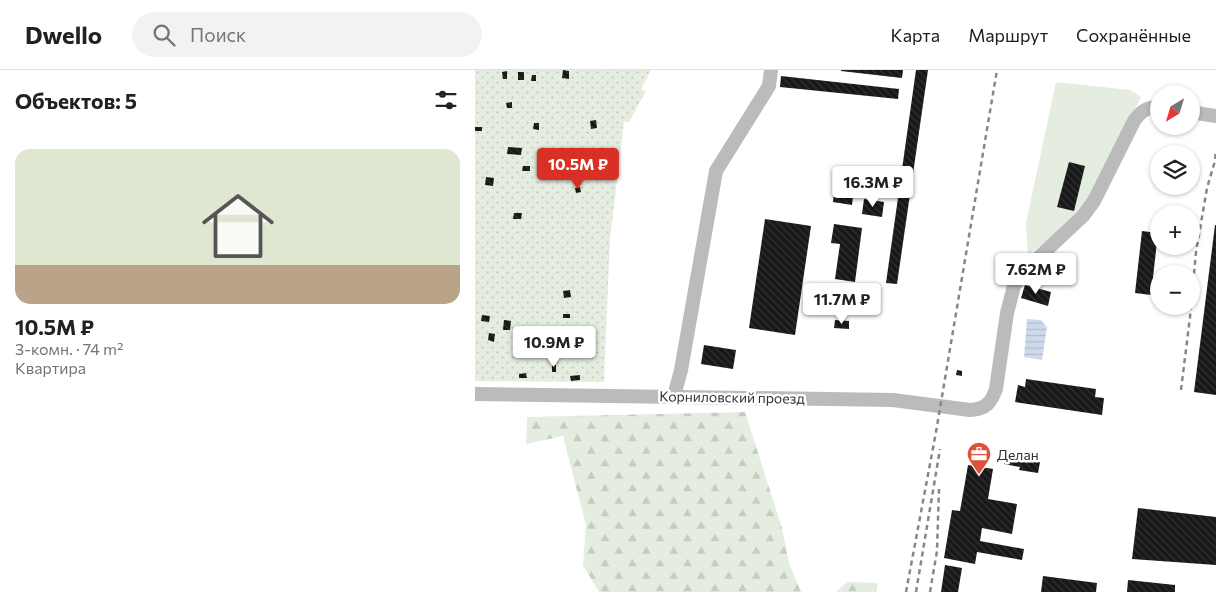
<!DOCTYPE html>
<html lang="ru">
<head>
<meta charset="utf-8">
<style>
  body { margin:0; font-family:Commissioner,sans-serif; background:#f2f2f2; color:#202124; height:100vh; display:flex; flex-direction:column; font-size:19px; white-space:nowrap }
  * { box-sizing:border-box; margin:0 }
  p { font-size:16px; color:#757577 }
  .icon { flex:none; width:28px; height:28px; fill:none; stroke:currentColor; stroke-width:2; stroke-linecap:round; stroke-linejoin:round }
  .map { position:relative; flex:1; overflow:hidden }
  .side { display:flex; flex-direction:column; background:#fff; width:475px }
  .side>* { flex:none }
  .needle { width:32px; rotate:218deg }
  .buttons { position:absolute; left:675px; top:15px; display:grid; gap:10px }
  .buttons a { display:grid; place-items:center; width:50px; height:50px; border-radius:50%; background:#fff; box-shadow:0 1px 4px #0004; font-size:25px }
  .price { position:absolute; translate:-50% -42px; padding:0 11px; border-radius:5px; background:#fff; color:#222; font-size:16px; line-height:32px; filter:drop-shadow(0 1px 2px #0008) }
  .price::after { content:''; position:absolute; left:50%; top:30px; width:15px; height:11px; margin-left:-8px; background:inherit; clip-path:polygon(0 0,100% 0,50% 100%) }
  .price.active { background:#d93025; color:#fff }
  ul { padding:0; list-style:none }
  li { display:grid; align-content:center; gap:10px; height:265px; padding:0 15px }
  li span { display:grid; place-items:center; height:155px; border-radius:15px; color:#555 }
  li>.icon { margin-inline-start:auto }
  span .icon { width:90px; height:90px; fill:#fffc; stroke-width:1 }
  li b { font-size:21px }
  h2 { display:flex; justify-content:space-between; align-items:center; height:60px; padding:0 15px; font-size:21px }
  header { display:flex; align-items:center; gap:30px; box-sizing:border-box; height:70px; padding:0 25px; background:#fff; border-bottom:1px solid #e0e0e0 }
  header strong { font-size:24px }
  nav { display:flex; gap:28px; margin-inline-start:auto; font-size:18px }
  .search { width:350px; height:45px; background:#f2f2f2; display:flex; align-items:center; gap:12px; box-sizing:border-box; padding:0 18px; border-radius:28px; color:#757577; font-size:19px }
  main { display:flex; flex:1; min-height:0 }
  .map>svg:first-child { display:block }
  .grass { fill:#e5ede0 }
  .forest { fill:url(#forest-firs) }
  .park { fill:url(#park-dots) }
  .water { fill:url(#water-rules) }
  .building { fill:url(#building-back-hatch) }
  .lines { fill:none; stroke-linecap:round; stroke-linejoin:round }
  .secondary { stroke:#bbb; stroke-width:14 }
  .rail { stroke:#868686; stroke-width:2.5; stroke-dasharray:5 4; stroke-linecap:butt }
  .labels { text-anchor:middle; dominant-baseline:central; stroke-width:5; stroke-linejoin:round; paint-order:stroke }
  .street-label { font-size:14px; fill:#313131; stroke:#fff }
  .poi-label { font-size:14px; fill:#313131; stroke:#fff; text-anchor:start }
</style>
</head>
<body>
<header>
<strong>Dwello</strong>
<div class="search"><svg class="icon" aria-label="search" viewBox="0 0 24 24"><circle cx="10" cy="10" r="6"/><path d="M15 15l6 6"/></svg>Поиск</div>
<nav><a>Карта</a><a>Маршрут</a><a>Сохранённые</a></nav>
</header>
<main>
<section class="side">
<h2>Объектов: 5<svg class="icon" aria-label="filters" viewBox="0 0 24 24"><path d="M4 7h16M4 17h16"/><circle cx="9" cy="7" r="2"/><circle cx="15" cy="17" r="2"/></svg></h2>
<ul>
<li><span style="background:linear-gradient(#dfe7d0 75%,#b9a48a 0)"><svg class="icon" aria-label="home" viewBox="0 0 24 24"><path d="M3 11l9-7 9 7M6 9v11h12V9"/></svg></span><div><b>10.5M ₽</b><p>3-комн. · 74 m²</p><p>Квартира</p></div></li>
</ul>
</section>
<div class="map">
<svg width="741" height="522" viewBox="0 0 741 522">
  <defs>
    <pattern id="forest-firs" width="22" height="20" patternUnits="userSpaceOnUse" patternTransform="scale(1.25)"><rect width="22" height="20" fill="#e5ede0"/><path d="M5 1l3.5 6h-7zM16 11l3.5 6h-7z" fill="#c5ccc1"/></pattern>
    <pattern id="park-dots" width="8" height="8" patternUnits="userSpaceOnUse" patternTransform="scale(1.25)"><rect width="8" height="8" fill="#e5ede0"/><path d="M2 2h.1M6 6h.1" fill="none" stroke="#c5ccc1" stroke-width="1.8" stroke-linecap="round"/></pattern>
    <pattern id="water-rules" width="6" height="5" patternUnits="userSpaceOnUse" patternTransform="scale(1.25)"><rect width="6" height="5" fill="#cedaec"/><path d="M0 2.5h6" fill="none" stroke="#b1bccb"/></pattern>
    <pattern id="building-back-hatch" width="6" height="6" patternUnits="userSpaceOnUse" patternTransform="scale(1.25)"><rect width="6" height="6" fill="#181818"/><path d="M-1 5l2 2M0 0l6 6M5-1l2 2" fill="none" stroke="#313131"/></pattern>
  </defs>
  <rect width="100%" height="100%" fill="#fff"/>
  <path class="grass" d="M581 12 655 20 666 27 616 131 593 156 553 185 551 153Z"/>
  <g class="forest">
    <path d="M270 342 307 458 314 493 326 522H124L108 495 111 455 88 366 51 374 52 347Z"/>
    <path d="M372 512 403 513 401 522H361Z"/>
  </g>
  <path class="park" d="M0 0H176L166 19 171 21 154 52 149 51 135 169 129 312 0 311Z"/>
  <path class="water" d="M552 249 566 250 572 257 567 290 549 287Z"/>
  <g class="building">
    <path d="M88 0 94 1V9L87 8Z"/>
    <path d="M366 0H428L427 8 366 1Z"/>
    <path d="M441 0H453L422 214 411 213Z"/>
    <path d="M32 1V9H28L27 2Z"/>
    <rect x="43" y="2" width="6" height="8"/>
    <path d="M57 5H61V11H56Z"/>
    <path d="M306 6 424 19 423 29 305 17Z"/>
    <path d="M37 32V38H32L31 33Z"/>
    <path d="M121 50 122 58 116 59 115 51Z"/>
    <path d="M59 53H64V60L58 59Z"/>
    <rect x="0" y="57" width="7" height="4"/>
    <path d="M33 77 47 78 46 85 32 84Z"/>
    <path d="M102 85H107V92L102 91Z"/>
    <path d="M594 92 610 96 599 141 582 137Z"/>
    <path d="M48 96H55V101H47Z"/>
    <path d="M11 107 19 108 18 116 10 115Z"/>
    <path d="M105 117 106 122 101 123 100 118Z"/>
    <path d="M359 124 378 127 377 135 358 132Z"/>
    <path d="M389 129 409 132 407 147 387 144Z"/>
    <path d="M39 143H47L46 149H38Z"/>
    <path d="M290 149 336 156 320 265 274 258Z"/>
    <path d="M359 154 387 158 380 212 360 209 365 174 356 173Z"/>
    <path d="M740 155H741V325L719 322Z"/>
    <path d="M667 161 683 163 676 225 660 223Z"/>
    <path d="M550 215 576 222 573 236 546 228Z"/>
    <path d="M371 217 378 218 377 225 370 224Z"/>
    <path d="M95 220 96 227 89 228 88 221Z"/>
    <rect x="88" y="244" width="7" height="4"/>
    <path d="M7 245 15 246 14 252 6 251Z"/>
    <path d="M29 250 36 251 35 260H28Z"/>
    <path d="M360 250 374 251V259L359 258Z"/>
    <path d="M14 263 20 264 19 272 13 270Z"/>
    <rect x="78" y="263" width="4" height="7"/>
    <path d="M229 275 261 280 258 299 226 294Z"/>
    <rect x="77" y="295" width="4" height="7"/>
    <path d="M482 300 487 301V306L481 305Z"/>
    <path d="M51 303 52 308H44V304Z"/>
    <path d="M105 305V310L96 311 95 306Z"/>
    <path d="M551 309 621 319 620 327 629 328 627 345 540 332 543 315 550 317Z"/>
    <path d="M531 386 565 392 563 403 544 400 545 397 529 394Z"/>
    <path d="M493 395 518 399 513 429 542 434 537 464 507 458 505 471 549 479 547 490 502 482 500 494 469 488 477 440 485 441Z"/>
    <path d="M663 438 741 447V495L657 489Z"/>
    <path d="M470 495 487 498 483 522H466Z"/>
    <path d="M568 506 622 513 621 522H566Z"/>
    <path d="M653 510 700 515V522H652Z"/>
  </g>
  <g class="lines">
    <g class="secondary">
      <path d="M716 42 741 46"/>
      <path d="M0 324 418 330 495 340C511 339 516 333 521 319L532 243 539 216 547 203 608 146 619 131 659 51C666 41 672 37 684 37"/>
      <path d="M199 326 206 300 241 101 294 16 296 0"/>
    </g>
    <g class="rail">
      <path d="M706 320 715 247 721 182 732 118 740 91 741 80"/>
      <path d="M431 522 461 362 522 0"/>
      <path d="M441 522 465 379"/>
      <path d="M455 522 462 481 464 419"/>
    </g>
  </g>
  <defs>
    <symbol id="office-pin" viewBox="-11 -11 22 30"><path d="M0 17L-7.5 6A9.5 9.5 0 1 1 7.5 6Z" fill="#e0513b" stroke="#fff"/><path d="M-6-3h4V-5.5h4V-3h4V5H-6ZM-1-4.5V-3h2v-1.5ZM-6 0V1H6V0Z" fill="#fff"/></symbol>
  </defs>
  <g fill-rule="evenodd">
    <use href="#office-pin" x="490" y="370" width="28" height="38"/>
  </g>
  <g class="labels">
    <g class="street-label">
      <text transform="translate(257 327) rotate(1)">Корниловский проезд</text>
    </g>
    <g class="poi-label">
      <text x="522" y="384">Делан</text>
    </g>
  </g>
</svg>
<div class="buttons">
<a><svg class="needle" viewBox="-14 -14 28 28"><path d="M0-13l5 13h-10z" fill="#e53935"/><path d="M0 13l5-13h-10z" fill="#757577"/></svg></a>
<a><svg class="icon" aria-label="layers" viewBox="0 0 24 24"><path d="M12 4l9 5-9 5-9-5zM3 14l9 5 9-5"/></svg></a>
<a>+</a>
<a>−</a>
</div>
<b class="price active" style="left:103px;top:120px">10.5M ₽</b>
<b class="price" style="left:398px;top:138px">16.3M ₽</b>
<b class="price" style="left:561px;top:225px">7.62M ₽</b>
<b class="price" style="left:367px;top:255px">11.7M ₽</b>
<b class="price" style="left:79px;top:298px">10.9M ₽</b>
</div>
</main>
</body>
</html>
